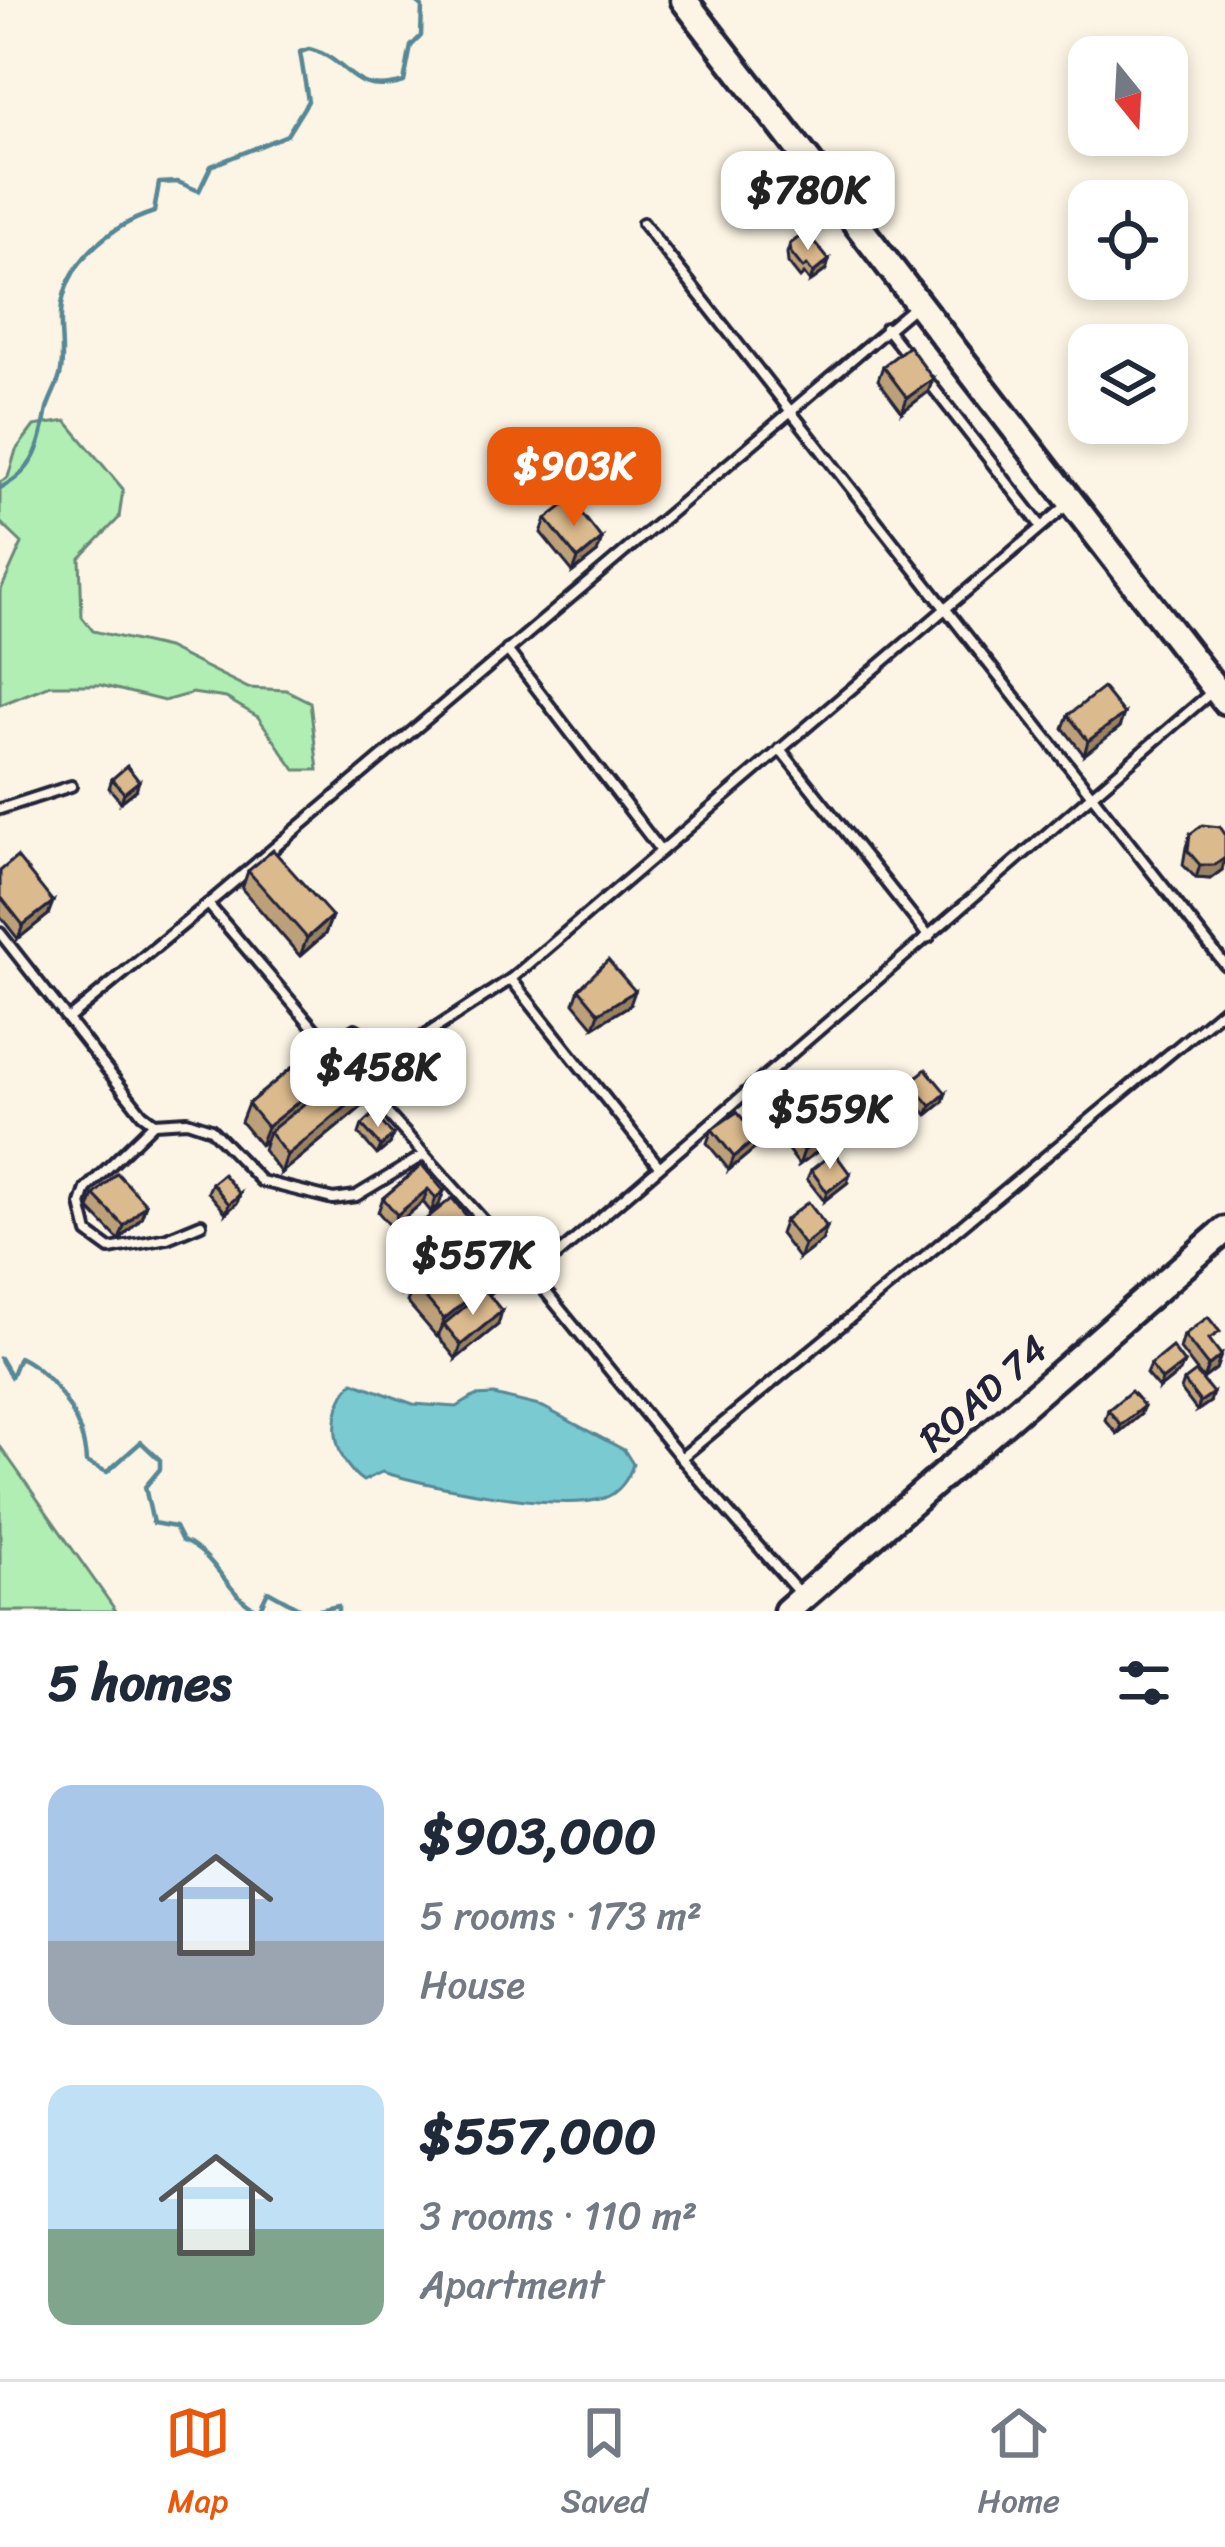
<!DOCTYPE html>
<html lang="en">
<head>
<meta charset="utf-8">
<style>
  body { margin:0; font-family:Sriracha,sans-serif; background:#f2f2f3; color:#1f2937; height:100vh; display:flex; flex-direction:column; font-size:45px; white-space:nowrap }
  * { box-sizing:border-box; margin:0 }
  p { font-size:39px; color:#747a83 }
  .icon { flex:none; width:66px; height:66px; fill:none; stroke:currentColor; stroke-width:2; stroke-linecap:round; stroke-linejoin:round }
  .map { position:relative; height:1611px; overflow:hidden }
  .side { display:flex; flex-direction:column; background:#fff; flex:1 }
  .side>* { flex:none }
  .needle { width:78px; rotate:162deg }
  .controls { position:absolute; left:1068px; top:36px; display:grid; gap:24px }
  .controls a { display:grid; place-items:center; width:120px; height:120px; border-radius:24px; background:#fff; box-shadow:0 6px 18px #0003; font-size:60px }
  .price { position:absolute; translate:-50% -102px; padding:0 27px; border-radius:24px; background:#fff; color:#222; font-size:39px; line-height:78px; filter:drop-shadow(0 3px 6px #0008) }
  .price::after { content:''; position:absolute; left:50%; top:72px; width:36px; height:27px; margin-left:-18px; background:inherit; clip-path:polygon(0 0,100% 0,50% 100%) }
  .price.on { background:#ea580c; color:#fff }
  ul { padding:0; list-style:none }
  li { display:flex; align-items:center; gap:36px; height:300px; padding:0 48px }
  li span { display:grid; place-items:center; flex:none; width:336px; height:240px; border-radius:24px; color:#555 }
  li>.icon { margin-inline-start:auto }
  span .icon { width:144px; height:144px; fill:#fffc; stroke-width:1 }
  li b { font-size:51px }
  h2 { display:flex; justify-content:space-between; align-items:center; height:144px; padding:0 48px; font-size:51px }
  .menu { display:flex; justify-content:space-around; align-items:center; height:168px; border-top:3px solid #e0e1e3; background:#fff; font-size:33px; color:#747a83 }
  .menu a { display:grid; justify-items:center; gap:6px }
  .menu .on { color:#ea580c }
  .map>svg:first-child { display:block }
  .green { fill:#b0eeb4; stroke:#698878; stroke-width:3 }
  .water { fill:#79cad1; stroke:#568795; stroke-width:3 }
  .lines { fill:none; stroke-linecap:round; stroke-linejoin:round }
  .stream { stroke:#568795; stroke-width:4.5 }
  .lane-casing { stroke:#22223b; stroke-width:16 }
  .secondary-casing { stroke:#22223b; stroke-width:33 }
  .lane { stroke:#fcf5e5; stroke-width:8 }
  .secondary { stroke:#fcf5e5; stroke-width:24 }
  .wall { fill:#bca079; stroke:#22223b; stroke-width:3 }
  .shaded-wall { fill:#998263; stroke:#22223b; stroke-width:3 }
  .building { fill:#dbba8d; stroke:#22223b; stroke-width:3 }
  .labels { text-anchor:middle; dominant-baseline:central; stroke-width:12; stroke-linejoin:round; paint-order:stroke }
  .street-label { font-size:39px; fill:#22223b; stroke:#fcf5e5 }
</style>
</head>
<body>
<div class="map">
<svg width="1225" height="1611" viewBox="0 0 1225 1611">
  <rect width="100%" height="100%" fill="#fcf5e5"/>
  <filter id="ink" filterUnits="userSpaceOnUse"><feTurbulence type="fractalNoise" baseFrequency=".00833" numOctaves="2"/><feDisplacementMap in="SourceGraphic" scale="24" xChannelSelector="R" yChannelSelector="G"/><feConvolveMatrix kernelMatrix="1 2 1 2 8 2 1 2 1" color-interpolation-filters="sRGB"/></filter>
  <g filter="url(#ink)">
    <g class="green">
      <path d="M66 421 123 489 119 518 80 558 82 617 93 631 167 648 248 688 286 690 310 702 318 770H295L258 717 226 698 192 693 164 701 100 685H50L0 705V592L22 543 0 522V482L8 477 16 450 34 426Z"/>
      <path d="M0 1446 116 1611H0Z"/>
    </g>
    <path class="water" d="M353 1382 413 1404 457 1407 475 1396 494 1395 543 1407 624 1450 633 1464C629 1478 619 1493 604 1498 559 1513 430 1486 382 1472L363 1481C330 1458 327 1410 353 1382Z"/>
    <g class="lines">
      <g class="stream">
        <path d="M0 488C34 471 40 448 46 414 48 399 59 386 61 371 64 352 60 334 61 315 63 263 110 226 154 212L159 183 178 182 199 191 211 166 287 135 308 101 300 52 309 49C353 60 348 98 404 82L411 46 421 36 422 7 415 0"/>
        <path d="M0 1358 11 1377 19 1357C56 1375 84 1422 86 1462L107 1472 141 1442 160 1460V1469L145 1487 153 1523 175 1527 182 1541C218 1554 225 1595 259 1610L268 1591 304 1611"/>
        <path d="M315 1611 338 1606V1611"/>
      </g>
      <defs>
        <g id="lane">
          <path d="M643 223 1225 965"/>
          <path d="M886 328 907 355"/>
          <path d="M928 381 1041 526"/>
          <path d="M507 650 661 851"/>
          <path d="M780 749 929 937"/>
          <path d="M0 809 71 786"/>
          <path d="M0 933 142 1114 154 1123 187 1121 211 1129 261 1181 333 1199 356 1196 424 1155"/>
          <path d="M511 979 658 1165"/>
          <path d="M68 1019 208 904"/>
          <path d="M330 1045 355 1029 398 1053 511 979 1066 506"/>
          <path d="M329 1046 208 904 915 306"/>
          <path d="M362 1085 533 1276 681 1458"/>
          <path d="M372 1097 398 1053"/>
          <path d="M154 1123 86 1189 81 1204 88 1233 110 1249 167 1238 201 1224"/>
          <path d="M533 1276 1214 690"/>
          <path d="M800 1594 681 1458 1225 1008"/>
        </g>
        <g id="secondary">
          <path d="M684 0 1225 701"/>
          <path d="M787 1611 1225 1230"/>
        </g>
      </defs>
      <use href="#lane" class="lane-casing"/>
      <use href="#secondary" class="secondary-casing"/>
      <use href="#lane" class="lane"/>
      <use href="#secondary" class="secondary"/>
    </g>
    <g class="wall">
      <path d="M790 244 829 260 826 270 810 282 804 274 800 278 788 263 787 253Z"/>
      <path d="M883 366 933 379 928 392 902 412 878 380Z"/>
      <path d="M546 519 597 553 573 572 541 533Z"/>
      <path d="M1068 715 1119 728 1084 755 1063 728Z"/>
      <path d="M112 779 136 790 121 802 109 788Z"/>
      <path d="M1190 834 1222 870 1210 879 1196 878 1183 865 1186 847Z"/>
      <path d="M0 871 48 915 18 939 0 916Z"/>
      <path d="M248 871 332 916 325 934 300 956 242 889Z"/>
      <path d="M579 989 630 1005 594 1027 574 1003Z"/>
      <path d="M329 1037 370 1087 364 1105 281 1173 263 1150 266 1140 260 1145 241 1122 248 1104Z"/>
      <path d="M910 1082 943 1102 927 1115 907 1091Z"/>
      <path d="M921 1111 917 1120 898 1141 880 1121 883 1112Z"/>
      <path d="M362 1125 390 1144 377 1155 359 1134Z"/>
      <path d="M785 1125 822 1148 799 1165 780 1139Z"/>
      <path d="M712 1129 753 1150 729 1170 707 1143Z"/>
      <path d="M422 1165 439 1205 431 1212 423 1202 392 1228 378 1212 383 1198Z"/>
      <path d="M811 1170 847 1183 824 1201 807 1179Z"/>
      <path d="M212 1183 240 1194 237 1203 226 1213 208 1192Z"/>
      <path d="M94 1195 146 1204 141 1218 119 1240 89 1209Z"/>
      <path d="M785 1220 822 1241 799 1259 780 1234Z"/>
      <path d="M468 1239 509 1278 489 1295 498 1325 456 1359 439 1338V1336L437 1337 407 1302 414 1284 403 1293 382 1267 389 1249Z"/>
      <path d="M1184 1335 1214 1346 1221 1355 1216 1369 1203 1379 1180 1349Z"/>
      <path d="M1184 1363 1180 1372 1159 1389 1146 1374 1150 1365Z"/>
      <path d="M1184 1381 1210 1402 1197 1411 1181 1390Z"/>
      <path d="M1108 1410 1140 1415 1117 1434 1105 1420Z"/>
    </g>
    <g class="shaded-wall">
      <path d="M829 260 826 270 810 282 813 273Z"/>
      <path d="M933 379 928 392 902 412 907 398Z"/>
      <path d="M602 539 597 553 573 572 578 559Z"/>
      <path d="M1124 714 1119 728 1084 755 1088 741Z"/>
      <path d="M139 781 136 790 121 802 124 793Z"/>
      <path d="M1225 858 1222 870 1210 879 1196 878 1200 865Z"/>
      <path d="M53 902 48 915 18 939 23 925Z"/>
      <path d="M332 916 325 934 300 956 307 938Z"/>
      <path d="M635 991 630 1005 594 1027 599 1013Z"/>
      <path d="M332 1075 325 1093 269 1132 266 1140 260 1145 267 1127Z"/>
      <path d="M370 1087 364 1105 281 1173 287 1155Z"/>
      <path d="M946 1093 943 1102 927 1115 931 1106Z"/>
      <path d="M921 1111 917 1120 898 1141 901 1132Z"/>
      <path d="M827 1134 822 1148 799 1165 804 1151Z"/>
      <path d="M393 1135 390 1144 377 1155 381 1146Z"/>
      <path d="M758 1137 753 1150 729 1170 734 1157Z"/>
      <path d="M850 1174 847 1183 824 1201 827 1192Z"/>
      <path d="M428 1189 423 1202 392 1228 397 1215Z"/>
      <path d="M444 1191 439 1205 431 1212 436 1198Z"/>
      <path d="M240 1194 237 1203 226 1213 229 1204Z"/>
      <path d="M146 1204 141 1218 119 1240 124 1226Z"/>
      <path d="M473 1224 466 1242 403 1293 410 1275Z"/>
      <path d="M827 1227 822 1241 799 1259 804 1245Z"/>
      <path d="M516 1260 509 1278 447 1329 444 1324 437 1337 444 1319Z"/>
      <path d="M502 1311 498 1325 456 1359 461 1345Z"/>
      <path d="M1221 1355 1216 1369 1203 1379 1208 1366Z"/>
      <path d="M1184 1363 1180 1372 1159 1389 1162 1380Z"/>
      <path d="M1213 1393 1210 1402 1197 1411 1200 1402Z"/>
      <path d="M1144 1406 1140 1415 1117 1434 1121 1425Z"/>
    </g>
    <g class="building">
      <path d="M806 232 829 260 813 273 807 265 803 268 791 253 790 244Z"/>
      <path d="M909 346 933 379 907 398 883 366Z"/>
      <path d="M571 500 602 539 578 559 546 519Z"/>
      <path d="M1103 688 1124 714 1088 741 1068 715Z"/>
      <path d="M127 766 139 781 124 793 112 779Z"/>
      <path d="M1202 825 1220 827 1225 834V858L1215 865H1200L1188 851 1190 834Z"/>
      <path d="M273 850 332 916 307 938 248 871Z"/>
      <path d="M17 857 53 902 23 925 0 896V871Z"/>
      <path d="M608 960 635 991 599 1013 579 989Z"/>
      <path d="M329 1037 370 1087 287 1155 269 1132 335 1079 332 1075 267 1127 248 1104Z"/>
      <path d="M926 1069 946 1093 931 1106 910 1082Z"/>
      <path d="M907 1096 921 1111 901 1132 883 1112Z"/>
      <path d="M808 1108 827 1134 804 1151 785 1125Z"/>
      <path d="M737 1112 758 1137 734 1157 712 1129Z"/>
      <path d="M374 1114 393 1135 381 1146 362 1125Z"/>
      <path d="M834 1152 850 1174 827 1192 811 1170Z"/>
      <path d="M422 1165 444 1191 436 1198 428 1189 397 1215 383 1198Z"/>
      <path d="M117 1173 146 1204 124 1226 94 1195Z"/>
      <path d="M223 1174 240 1194 229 1204 212 1183Z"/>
      <path d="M452 1198 473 1224 410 1275 389 1249Z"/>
      <path d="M808 1202 827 1227 804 1245 785 1220Z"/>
      <path d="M486 1224 516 1260 444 1319 414 1284Z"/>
      <path d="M485 1290 502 1311 461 1345 444 1324Z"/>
      <path d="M1208 1317 1220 1332 1209 1339 1221 1355 1208 1366 1184 1335Z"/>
      <path d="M1172 1347 1184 1363 1162 1380 1150 1365Z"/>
      <path d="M1196 1372 1213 1393 1200 1402 1184 1381Z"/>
      <path d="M1131 1391 1144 1406 1121 1425 1108 1410Z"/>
    </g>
  </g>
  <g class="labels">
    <g class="street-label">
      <text transform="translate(983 1393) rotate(-41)">ROAD 74</text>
    </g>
  </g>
</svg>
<div class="controls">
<a><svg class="needle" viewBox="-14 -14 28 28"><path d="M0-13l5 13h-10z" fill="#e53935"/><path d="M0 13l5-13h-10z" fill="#747a83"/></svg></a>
<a><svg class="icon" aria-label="locate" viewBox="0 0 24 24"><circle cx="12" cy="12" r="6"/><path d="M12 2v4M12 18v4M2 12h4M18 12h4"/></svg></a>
<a><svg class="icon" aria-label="layers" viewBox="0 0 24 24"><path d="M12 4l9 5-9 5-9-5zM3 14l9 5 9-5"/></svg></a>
</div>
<b class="price" style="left:808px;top:253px">$780K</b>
<b class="price on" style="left:574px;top:529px">$903K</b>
<b class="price" style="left:378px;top:1130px">$458K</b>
<b class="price" style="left:830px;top:1172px">$559K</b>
<b class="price" style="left:473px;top:1318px">$557K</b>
</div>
<section class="side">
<h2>5 homes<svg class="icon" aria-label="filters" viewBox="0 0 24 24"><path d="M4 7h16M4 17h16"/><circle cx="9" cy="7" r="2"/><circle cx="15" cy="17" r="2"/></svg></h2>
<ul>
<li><span style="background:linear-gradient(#a9c7e8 65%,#9aa5b1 0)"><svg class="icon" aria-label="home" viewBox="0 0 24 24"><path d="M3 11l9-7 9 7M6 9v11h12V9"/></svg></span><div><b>$903,000</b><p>5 rooms · 173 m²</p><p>House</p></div></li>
<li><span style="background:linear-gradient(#bfe0f5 60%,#7fa58c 0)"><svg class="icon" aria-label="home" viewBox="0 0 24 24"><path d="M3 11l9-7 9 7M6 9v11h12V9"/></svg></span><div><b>$557,000</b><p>3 rooms · 110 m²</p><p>Apartment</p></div></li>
</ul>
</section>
<nav class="menu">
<a class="on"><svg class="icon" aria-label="map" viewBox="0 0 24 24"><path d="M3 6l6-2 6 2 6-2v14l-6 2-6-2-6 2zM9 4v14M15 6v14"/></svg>Map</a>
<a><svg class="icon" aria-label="saved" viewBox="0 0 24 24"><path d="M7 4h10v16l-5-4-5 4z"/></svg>Saved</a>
<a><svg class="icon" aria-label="home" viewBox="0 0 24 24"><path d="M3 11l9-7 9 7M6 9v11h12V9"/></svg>Home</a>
</nav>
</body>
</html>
